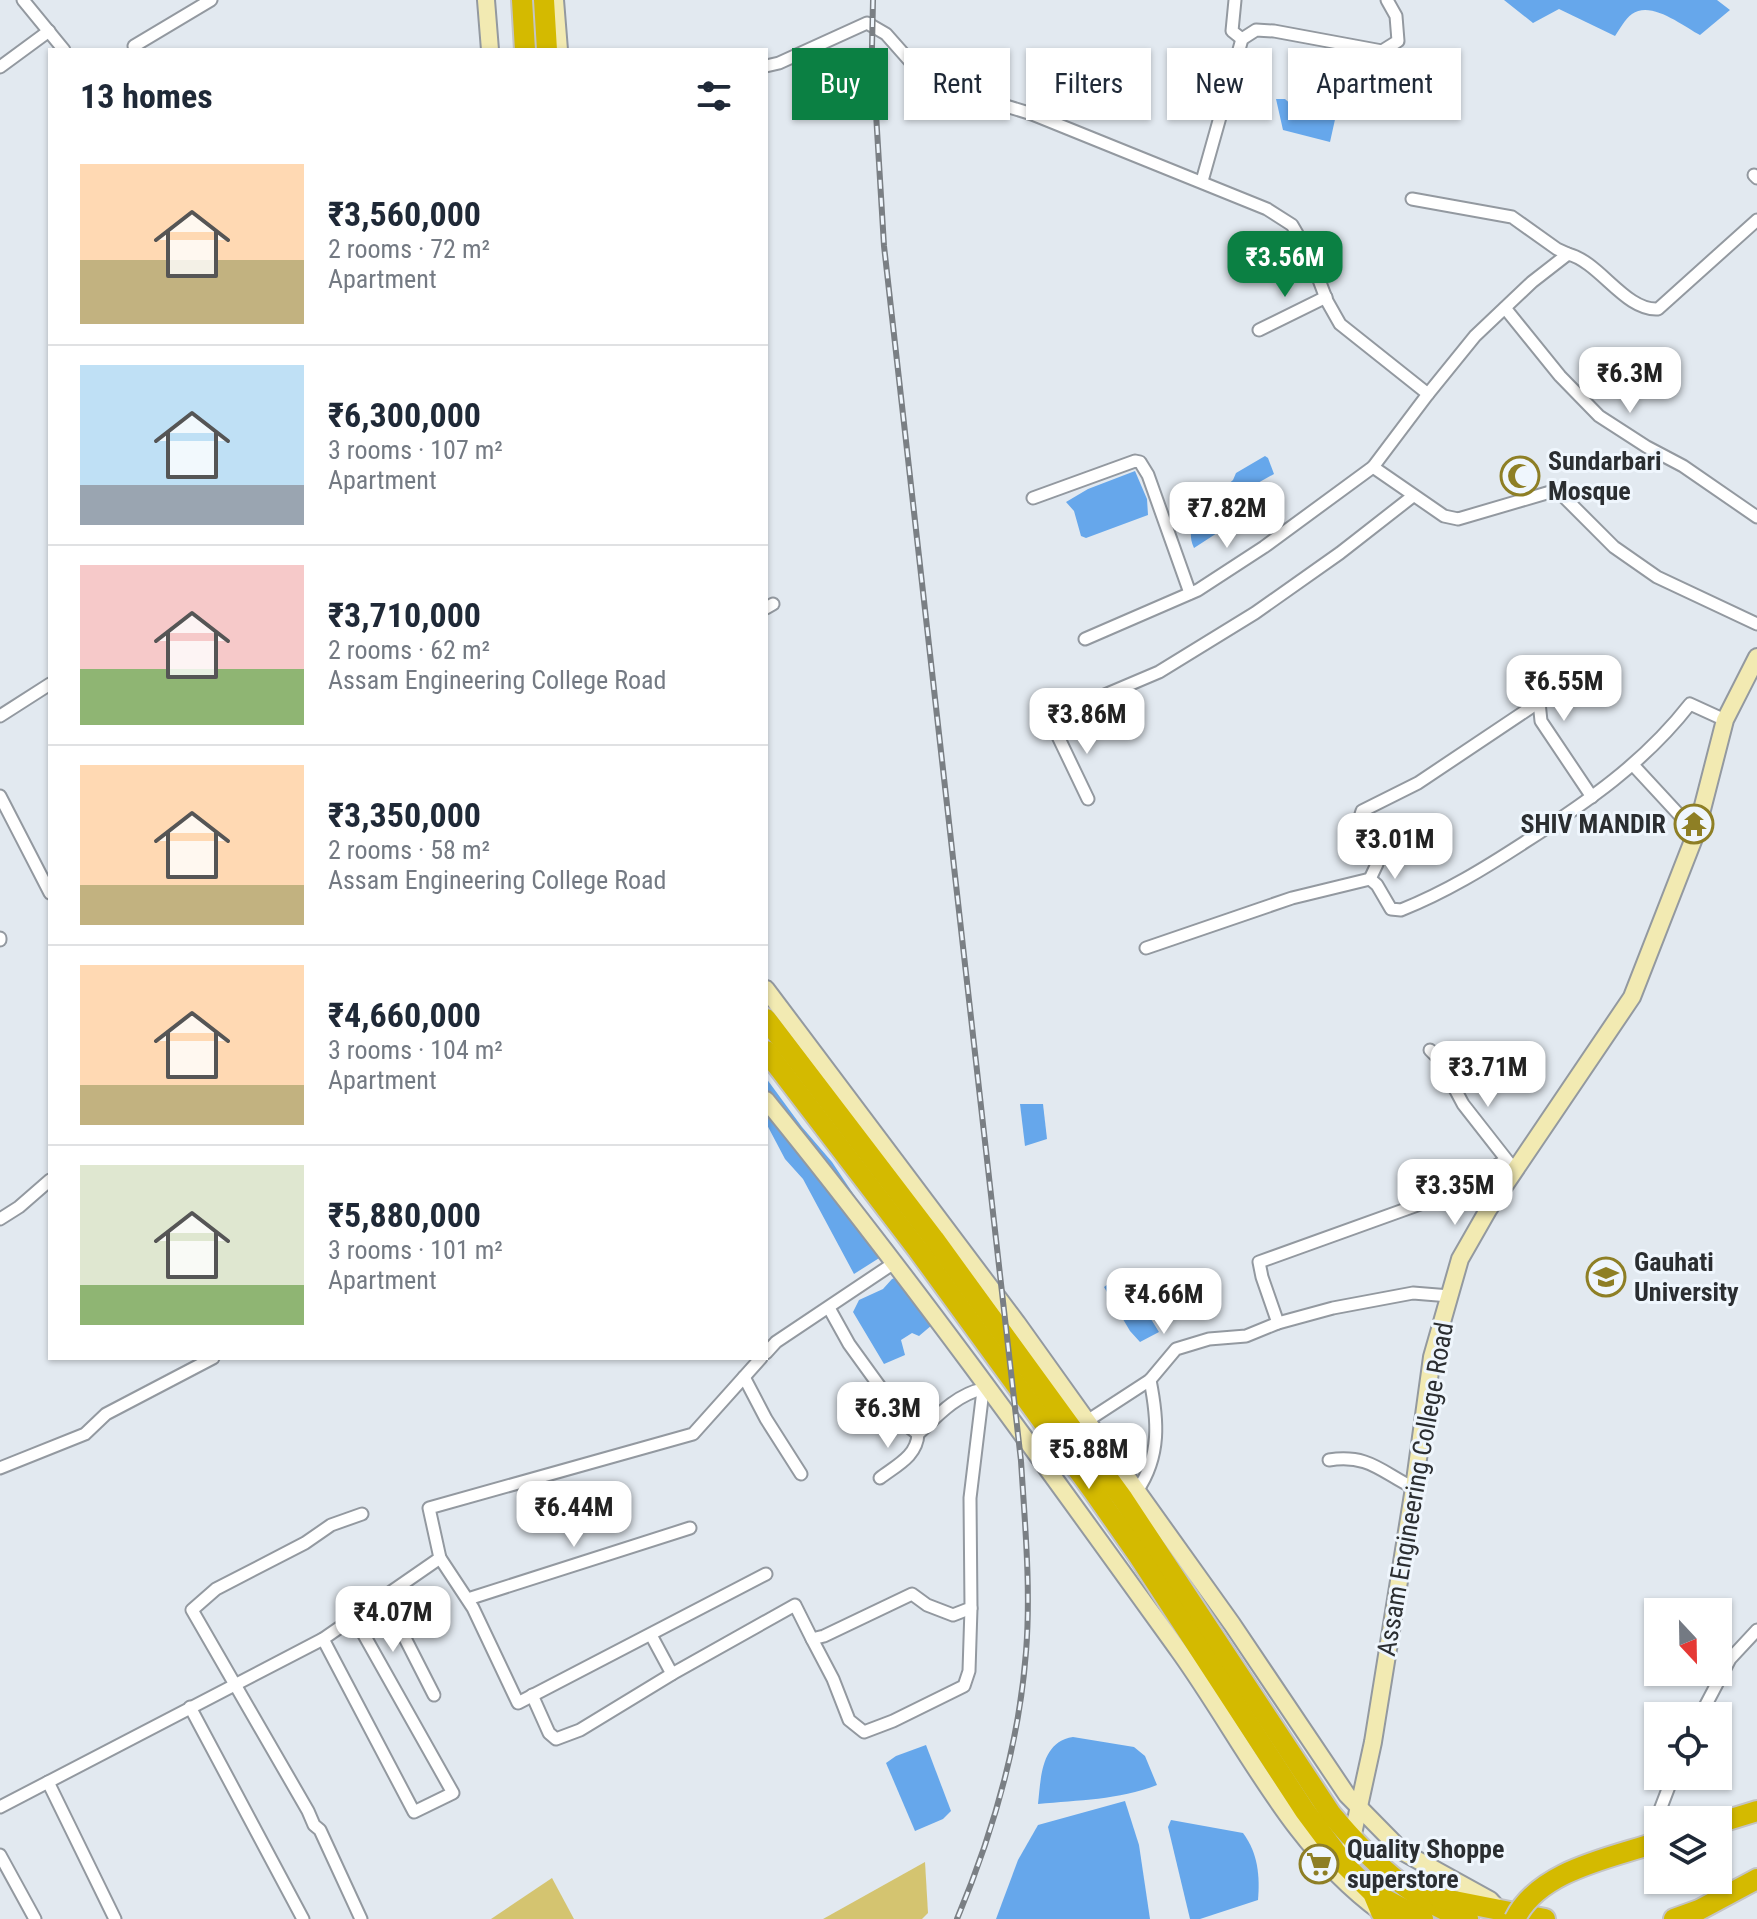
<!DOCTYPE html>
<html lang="en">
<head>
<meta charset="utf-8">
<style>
  body { margin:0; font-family:"Roboto Condensed",sans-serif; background:#f6f6f7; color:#1f2937; height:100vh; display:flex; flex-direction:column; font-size:30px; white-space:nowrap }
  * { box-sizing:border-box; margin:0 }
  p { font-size:26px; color:#747a83 }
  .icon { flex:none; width:44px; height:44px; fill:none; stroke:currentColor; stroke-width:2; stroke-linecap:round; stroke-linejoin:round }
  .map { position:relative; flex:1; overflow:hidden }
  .panel { position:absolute; left:48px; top:48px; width:720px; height:1312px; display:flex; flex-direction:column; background:#fff; border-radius:0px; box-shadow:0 2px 6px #0004 }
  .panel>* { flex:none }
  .top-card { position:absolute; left:792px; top:48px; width:760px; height:72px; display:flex; gap:16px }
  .needle { width:52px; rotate:158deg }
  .fabs { position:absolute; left:1644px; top:1598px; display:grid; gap:16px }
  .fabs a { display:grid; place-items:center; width:88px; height:88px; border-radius:0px; background:#fff; box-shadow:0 2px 6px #0004; font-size:40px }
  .price { position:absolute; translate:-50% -68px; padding:0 18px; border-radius:16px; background:#fff; color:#222; font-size:26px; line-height:52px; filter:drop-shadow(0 2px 4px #0008) }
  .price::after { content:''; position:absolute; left:50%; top:48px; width:24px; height:18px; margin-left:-12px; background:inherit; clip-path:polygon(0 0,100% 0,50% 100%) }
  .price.active { background:#0b8043; color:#fff }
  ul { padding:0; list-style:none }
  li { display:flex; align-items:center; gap:24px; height:200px; padding:0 32px }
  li+li { border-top:2px solid #e0e1e3 }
  li span { display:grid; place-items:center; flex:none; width:224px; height:160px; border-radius:0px; color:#555 }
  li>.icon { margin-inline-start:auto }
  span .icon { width:96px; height:96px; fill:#fffc; stroke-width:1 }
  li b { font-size:34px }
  h2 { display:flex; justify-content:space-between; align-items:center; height:96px; padding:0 32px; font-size:34px }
  .tag { padding:0 28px; border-radius:0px; background:#fff; box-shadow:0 2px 6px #0004; font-size:28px; line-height:72px }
  .tag.active { background:#0b8043; color:#fff }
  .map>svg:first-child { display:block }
  .green { fill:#d4c470 }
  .water { fill:#66a7eb }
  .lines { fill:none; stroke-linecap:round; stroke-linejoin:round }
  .street-casing { stroke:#9399a0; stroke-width:15 }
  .secondary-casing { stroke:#9399a0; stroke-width:20 }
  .highway-casing { stroke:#c4c4c5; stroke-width:24 }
  .street { stroke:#fff; stroke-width:11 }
  .secondary { stroke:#f2eab2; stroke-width:16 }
  .highway { stroke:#d4ba00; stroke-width:20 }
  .rail-casing { stroke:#7a7f84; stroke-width:6 }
  .rail { stroke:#eff6fd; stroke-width:3; stroke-dasharray:9; stroke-linecap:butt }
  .highway-bridge-casing { stroke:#c4c4c5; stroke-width:24; stroke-linecap:butt }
  .highway-bridge { stroke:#d4ba00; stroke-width:20 }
  .labels { text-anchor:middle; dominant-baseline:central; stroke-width:6; stroke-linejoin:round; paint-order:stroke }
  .poi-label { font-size:26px; font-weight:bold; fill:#2b2e31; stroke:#eff6fd; text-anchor:start }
  .street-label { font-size:26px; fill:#2b2e31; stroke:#eff6fd }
</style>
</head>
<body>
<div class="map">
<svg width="1757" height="1919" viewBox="0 0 1757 1919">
  <rect width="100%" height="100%" fill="#e2e9f0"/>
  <g class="green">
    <path d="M925 1862 928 1913 922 1919H823Z"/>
    <path d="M552 1878 574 1919H491Z"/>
  </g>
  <g class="water">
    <path d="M1504 0H1717L1730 10 1700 35C1683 26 1651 0 1632 14 1625 19 1620 29 1615 36L1559 9 1533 23Z"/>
    <path d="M1276 99H1285L1295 108 1304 103 1338 106 1330 142 1283 130Z"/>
    <path d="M1265 456 1268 458 1274 474 1224 502 1226 509 1248 500 1254 509 1194 548C1188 535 1193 530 1190 518L1183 515 1218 493 1233 480 1236 473Z"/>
    <path d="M1135 471 1147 499 1148 515 1086 538 1081 536 1074 511 1066 502 1088 489Z"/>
    <path d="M766 1078 802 1127 832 1162 862 1207 895 1248 854 1274 803 1179 785 1159 766 1123Z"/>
    <path d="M1020 1104H1043L1047 1139 1025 1146Z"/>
    <path d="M1128 1270 1138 1283 1141 1303 1159 1332 1140 1342 1130 1331 1104 1287Z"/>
    <path d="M902 1275 932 1325 919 1336 912 1333 901 1340 905 1355 884 1364 853 1312 859 1300 883 1289 892 1279Z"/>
    <path d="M1073 1737 1134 1747 1145 1756 1157 1785C1118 1800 1079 1800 1038 1804 1041 1777 1041 1742 1073 1737Z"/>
    <path d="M926 1745 951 1811 943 1819 915 1831 886 1763 896 1756Z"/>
    <path d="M1125 1801 1139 1845 1150 1919H996L1018 1860 1038 1825Z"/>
    <path d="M1171 1820 1243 1833C1258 1853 1260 1876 1258 1900L1200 1919H1190L1168 1827Z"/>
  </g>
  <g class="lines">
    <defs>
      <g id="street">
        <path d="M23 0 64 50"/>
        <path d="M1235 0 1232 31 1242 39"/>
        <path d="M134 46 211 0"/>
        <path d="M766 66 779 63 867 23 886 34 924 77 957 91 1032 114 1267 209 1292 225 1310 256 1327 301 1340 324 1428 394 1373 467 1444 516 1458 519 1557 490 1614 547 1657 577 1757 624"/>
        <path d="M0 67 49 31"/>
        <path d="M1754 175 1757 178"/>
        <path d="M1202 181 1242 39 1256 30 1274 31 1382 51 1398 41 1396 16 1387 0"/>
        <path d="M1412 199 1512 217 1557 249 1568 254"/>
        <path d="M1505 308 1560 376 1599 416 1647 447 1683 466 1757 517"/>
        <path d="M1259 330 1326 297"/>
        <path d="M1428 394 1475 336 1532 282 1568 254C1600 262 1625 311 1658 309L1757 220"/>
        <path d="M1033 498 1135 461 1140 462 1148 475 1190 593"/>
        <path d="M766 608 773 604"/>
        <path d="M1085 639 1198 590 1264 547 1373 467"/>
        <path d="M0 716 50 684"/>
        <path d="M1634 766 1696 833"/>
        <path d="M0 796 50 893"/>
        <path d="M1592 797 1541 721 1539 702 1602 663"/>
        <path d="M1088 799 1054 728 1093 700 1159 672 1255 613 1340 553 1413 496"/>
        <path d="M1370 879 1377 864 1358 824 1362 811 1418 783 1539 702"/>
        <path d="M0 938V940"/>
        <path d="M1146 948 1292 898 1370 879 1377 885 1391 909 1401 910C1446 892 1485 868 1525 842 1587 802 1644 763 1690 704L1725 720"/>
        <path d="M1430 1050 1439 1059 1463 1104 1510 1164"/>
        <path d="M0 1219 19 1207 50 1180"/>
        <path d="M1450 1296 1413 1293 1333 1308 1278 1323 1262 1277 1259 1262 1448 1194 1506 1160"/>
        <path d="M829 1308 849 1344 909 1427 918 1434"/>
        <path d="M766 1353 776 1342 894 1263"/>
        <path d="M744 1377 766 1419 801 1474"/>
        <path d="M1087 1421 1150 1380 1176 1349 1209 1339 1246 1336 1278 1323"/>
        <path d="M1329 1460C1369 1454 1381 1472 1414 1488"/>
        <path d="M0 1468 85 1434 106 1414 213 1358"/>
        <path d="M880 1478C897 1465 917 1456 918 1434 937 1416 957 1394 983 1389"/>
        <path d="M1137 1491C1161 1456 1158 1420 1150 1380"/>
        <path d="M440 1558 473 1608 518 1703 766 1574"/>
        <path d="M384 1597 434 1695"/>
        <path d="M468 1599 690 1528"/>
        <path d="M651 1635 672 1674 795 1605 812 1639 824 1636 912 1594 927 1605 953 1615 971 1608 970 1498 984 1382"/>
        <path d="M323 1639 414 1812 453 1793 354 1617"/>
        <path d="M812 1639 833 1679 849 1720 864 1732 893 1721 964 1686 969 1671 971 1608"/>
        <path d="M532 1695 549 1733 556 1739 580 1730 672 1674"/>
        <path d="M190 1707 303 1919"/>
        <path d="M1700 1716 1730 1659 1757 1630"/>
        <path d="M48 1782 115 1919"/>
        <path d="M0 1807 323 1639 440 1558 429 1508 693 1434 761 1358"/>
        <path d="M1655 1823 1673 1776"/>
        <path d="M0 1855 35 1919"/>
        <path d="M361 1919 320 1830 314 1825 308 1811 192 1610 216 1589 305 1543 331 1525 362 1514"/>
      </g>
      <g id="secondary">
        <path d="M486 0 490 50"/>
        <path d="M555 0 559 50"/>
        <path d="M766 989 1017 1323 1232 1624 1347 1795 1403 1852 1490 1900 1499 1910"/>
        <path d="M766 1100C911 1278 1045 1465 1179 1651 1243 1740 1290 1846 1381 1912"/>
        <path d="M1346 1866 1373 1742 1414 1488 1432 1357 1460 1259 1488 1210 1632 997 1696 833 1725 720 1757 657"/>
      </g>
      <g id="highway">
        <path d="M522 0 525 50"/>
        <path d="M544 0 547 50"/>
        <path d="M766 1019 934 1239 1123 1499 1331 1814C1367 1857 1412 1902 1468 1919"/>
        <path d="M766 1051 918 1250 1094 1492 1138 1555 1305 1811 1346 1866 1373 1893 1381 1912 1393 1919"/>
        <path d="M1718 1823 1757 1811"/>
        <path d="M1373 1893 1423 1919"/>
        <path d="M1439 1898 1545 1919"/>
        <path d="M1674 1919 1699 1910 1757 1879"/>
      </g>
    </defs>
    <use href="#street" class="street-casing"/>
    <use href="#secondary" class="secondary-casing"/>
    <use href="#highway" class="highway-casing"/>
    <use href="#street" class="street"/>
    <use href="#secondary" class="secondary"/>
    <use href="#highway" class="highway"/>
    <defs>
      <path id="rail" d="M873 0 872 47 884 246 1021 1461C1025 1525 1031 1589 1026 1652 1019 1745 993 1833 957 1919"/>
    </defs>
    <use href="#rail" class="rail-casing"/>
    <use href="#rail" class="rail"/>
    <defs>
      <path id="highway-bridge" d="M1515 1919C1539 1870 1611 1858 1658 1842"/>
    </defs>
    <use href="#highway-bridge" class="highway-bridge-casing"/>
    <use href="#highway-bridge" class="highway-bridge"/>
  </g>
  <defs>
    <symbol id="mosque-ring" viewBox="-11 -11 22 22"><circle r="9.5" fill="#eff6fd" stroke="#8e7f25" stroke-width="1.5"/><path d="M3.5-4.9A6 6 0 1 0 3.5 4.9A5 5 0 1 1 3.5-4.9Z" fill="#8e7f25"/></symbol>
    <symbol id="temple-ring" viewBox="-11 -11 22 22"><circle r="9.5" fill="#eff6fd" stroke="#8e7f25" stroke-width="1.5"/><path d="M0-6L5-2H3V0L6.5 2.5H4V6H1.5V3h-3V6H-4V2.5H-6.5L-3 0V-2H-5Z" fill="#8e7f25"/></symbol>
    <symbol id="university-ring" viewBox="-11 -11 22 22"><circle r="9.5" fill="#eff6fd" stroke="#8e7f25" stroke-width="1.5"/><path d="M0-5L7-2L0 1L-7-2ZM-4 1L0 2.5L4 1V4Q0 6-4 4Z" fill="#8e7f25"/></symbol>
    <symbol id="supermarket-ring" viewBox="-11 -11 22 22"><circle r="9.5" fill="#eff6fd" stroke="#8e7f25" stroke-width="1.5"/><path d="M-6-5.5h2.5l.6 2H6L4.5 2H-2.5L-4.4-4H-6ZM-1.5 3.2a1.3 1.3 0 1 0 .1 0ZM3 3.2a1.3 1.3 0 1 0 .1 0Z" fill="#8e7f25"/></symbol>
  </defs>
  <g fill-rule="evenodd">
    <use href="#mosque-ring" x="1498" y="454" width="44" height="44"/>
    <use href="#temple-ring" x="1672" y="802" width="44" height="44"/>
    <use href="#university-ring" x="1584" y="1255" width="44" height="44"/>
    <use href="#supermarket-ring" x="1297" y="1842" width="44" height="44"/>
  </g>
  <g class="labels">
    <g class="poi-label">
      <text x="1548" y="461">Sundarbari<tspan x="1548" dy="30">Mosque</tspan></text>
      <text x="1666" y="824" text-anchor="end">SHIV MANDIR</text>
      <text x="1634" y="1262">Gauhati<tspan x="1634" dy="30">University</tspan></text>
      <text x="1347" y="1849">Quality Shoppe<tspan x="1347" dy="30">superstore</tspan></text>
    </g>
    <g class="street-label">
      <text transform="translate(1415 1489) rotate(-80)">Assam Engineering College Road</text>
    </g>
  </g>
</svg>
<div class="fabs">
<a><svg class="needle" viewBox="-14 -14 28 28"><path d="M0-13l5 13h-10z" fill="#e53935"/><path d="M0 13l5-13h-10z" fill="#747a83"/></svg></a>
<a><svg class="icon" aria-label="locate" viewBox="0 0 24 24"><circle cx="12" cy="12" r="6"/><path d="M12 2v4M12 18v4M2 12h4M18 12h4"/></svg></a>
<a><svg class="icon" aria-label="layers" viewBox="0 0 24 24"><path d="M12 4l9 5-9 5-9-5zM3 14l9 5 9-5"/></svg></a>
</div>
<b class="price active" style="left:1285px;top:299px">₹3.56M</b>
<b class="price" style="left:1630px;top:415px">₹6.3M</b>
<b class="price" style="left:1227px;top:550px">₹7.82M</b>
<b class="price" style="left:1564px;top:723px">₹6.55M</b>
<b class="price" style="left:1087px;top:756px">₹3.86M</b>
<b class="price" style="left:1395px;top:881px">₹3.01M</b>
<b class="price" style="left:1488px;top:1109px">₹3.71M</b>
<b class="price" style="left:1455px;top:1227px">₹3.35M</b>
<b class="price" style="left:1164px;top:1336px">₹4.66M</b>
<b class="price" style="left:888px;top:1450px">₹6.3M</b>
<b class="price" style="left:1089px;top:1491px">₹5.88M</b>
<b class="price" style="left:574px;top:1549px">₹6.44M</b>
<b class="price" style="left:393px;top:1654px">₹4.07M</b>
<div class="top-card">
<a class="tag active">Buy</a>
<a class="tag">Rent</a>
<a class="tag">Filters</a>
<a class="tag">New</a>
<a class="tag">Apartment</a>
</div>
<section class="panel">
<h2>13 homes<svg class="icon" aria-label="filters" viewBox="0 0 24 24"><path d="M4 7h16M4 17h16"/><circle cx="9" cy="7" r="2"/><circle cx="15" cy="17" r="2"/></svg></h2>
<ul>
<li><span style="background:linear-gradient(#ffd9b3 60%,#c2b280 0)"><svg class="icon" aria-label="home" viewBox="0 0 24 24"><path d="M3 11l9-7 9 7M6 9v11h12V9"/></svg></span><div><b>₹3,560,000</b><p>2 rooms · 72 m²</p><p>Apartment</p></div></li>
<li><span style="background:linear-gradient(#bfe0f5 75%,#9aa5b1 0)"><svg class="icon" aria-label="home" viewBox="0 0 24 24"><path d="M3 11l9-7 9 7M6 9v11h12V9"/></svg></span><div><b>₹6,300,000</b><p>3 rooms · 107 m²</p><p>Apartment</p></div></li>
<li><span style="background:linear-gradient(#f6c9c9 65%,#8fb573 0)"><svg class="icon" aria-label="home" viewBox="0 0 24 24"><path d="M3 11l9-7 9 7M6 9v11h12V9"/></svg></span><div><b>₹3,710,000</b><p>2 rooms · 62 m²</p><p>Assam Engineering College Road</p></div></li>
<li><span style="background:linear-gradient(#ffd9b3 75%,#c2b280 0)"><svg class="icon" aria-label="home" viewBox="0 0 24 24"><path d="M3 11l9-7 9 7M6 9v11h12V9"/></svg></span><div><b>₹3,350,000</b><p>2 rooms · 58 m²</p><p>Assam Engineering College Road</p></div></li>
<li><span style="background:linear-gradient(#ffd9b3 75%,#c2b280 0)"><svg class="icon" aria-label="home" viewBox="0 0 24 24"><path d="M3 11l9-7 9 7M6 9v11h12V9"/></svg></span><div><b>₹4,660,000</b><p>3 rooms · 104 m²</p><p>Apartment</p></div></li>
<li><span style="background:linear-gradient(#dfe7d0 75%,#8fb573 0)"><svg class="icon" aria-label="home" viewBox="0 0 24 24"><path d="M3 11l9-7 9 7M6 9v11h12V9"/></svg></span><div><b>₹5,880,000</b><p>3 rooms · 101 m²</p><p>Apartment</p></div></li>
</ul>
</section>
</div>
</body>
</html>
